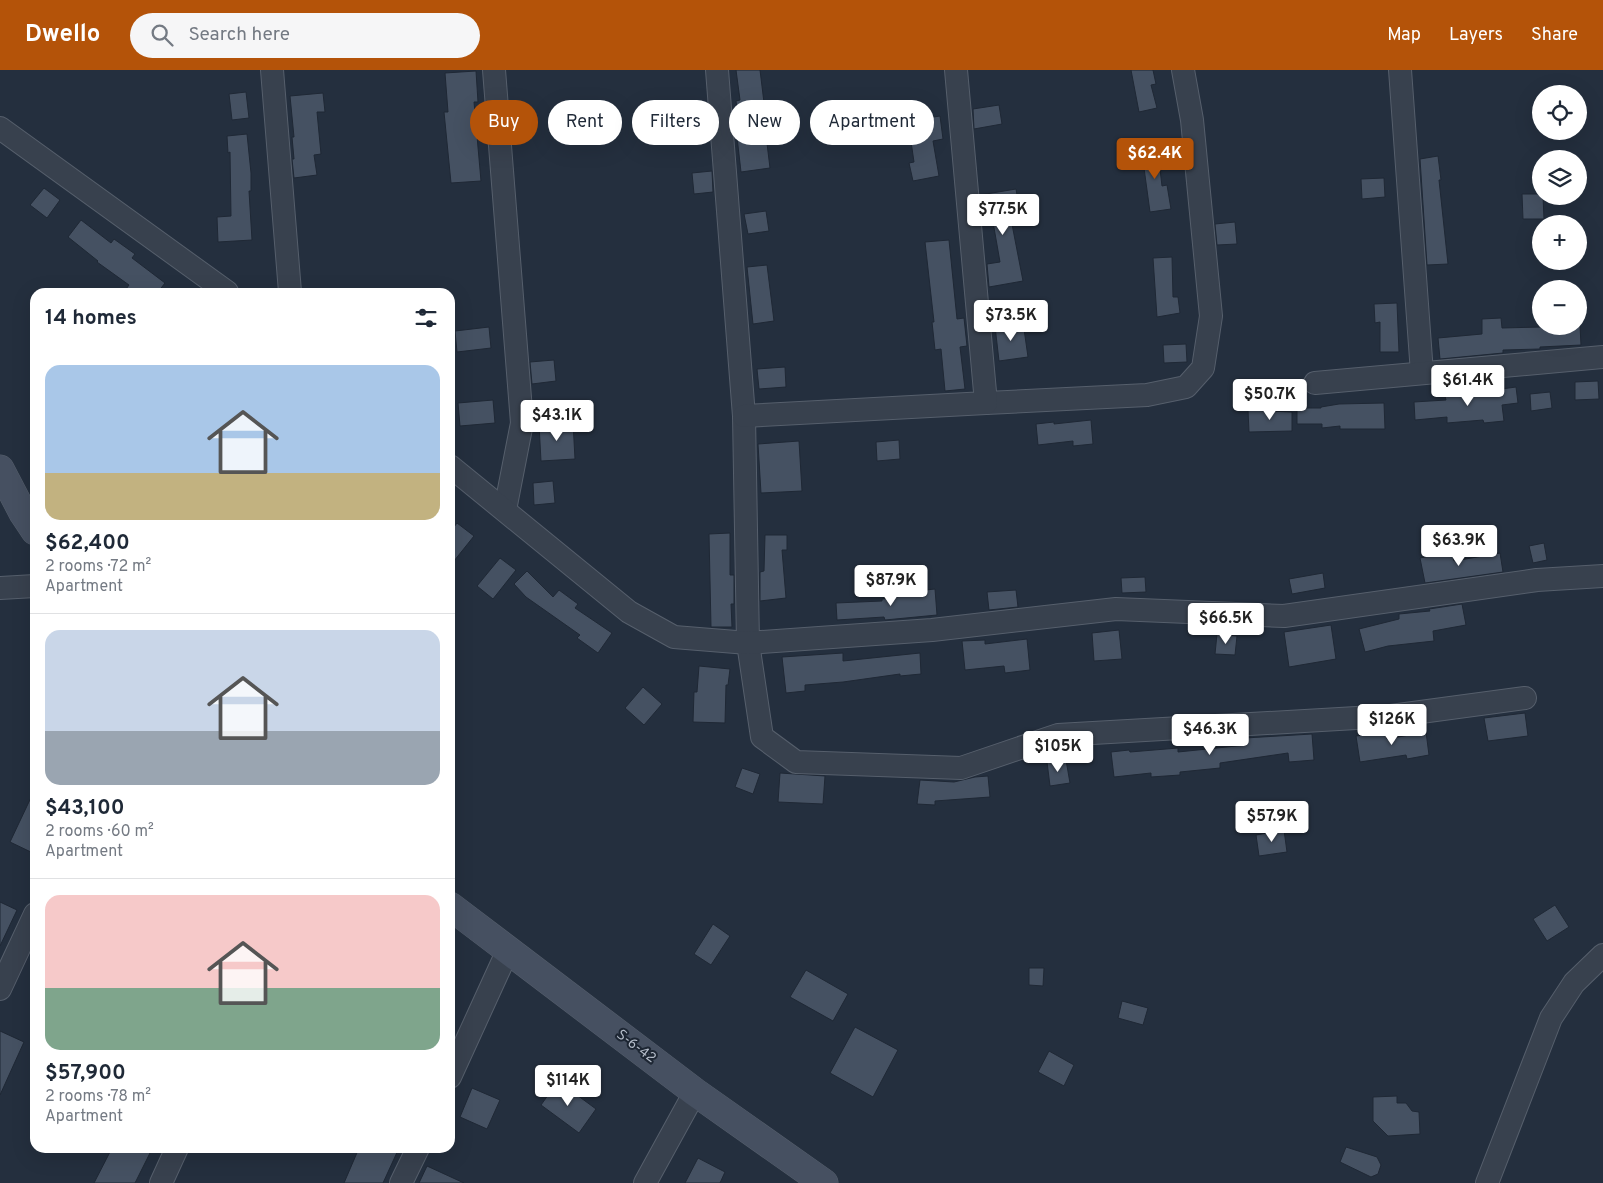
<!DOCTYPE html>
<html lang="en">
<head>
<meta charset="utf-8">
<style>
  body { margin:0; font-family:Overpass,"Noto Sans Armenian",sans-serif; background:#f6f6f7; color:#1f2937; height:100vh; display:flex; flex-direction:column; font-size:19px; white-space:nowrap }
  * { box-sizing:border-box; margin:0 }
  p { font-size:16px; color:#747a83 }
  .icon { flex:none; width:28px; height:28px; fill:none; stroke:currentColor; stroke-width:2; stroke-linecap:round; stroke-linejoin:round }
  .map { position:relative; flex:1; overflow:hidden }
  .details { position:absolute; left:30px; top:218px; width:425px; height:865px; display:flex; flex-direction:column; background:#fff; border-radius:15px; box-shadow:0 5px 20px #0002 }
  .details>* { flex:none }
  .hud { position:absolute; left:470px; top:30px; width:475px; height:45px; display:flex; gap:10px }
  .buttons { position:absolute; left:1532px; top:15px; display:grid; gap:10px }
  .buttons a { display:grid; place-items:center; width:55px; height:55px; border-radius:50%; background:#fff; box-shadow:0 5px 20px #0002; font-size:25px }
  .price { position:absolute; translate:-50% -42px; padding:0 11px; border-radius:5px; background:#fff; color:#222; font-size:16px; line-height:32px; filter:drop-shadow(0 1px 2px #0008) }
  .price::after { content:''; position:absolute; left:50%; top:30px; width:15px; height:11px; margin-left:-8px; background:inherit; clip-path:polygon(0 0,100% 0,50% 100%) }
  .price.selected { background:#b45309; color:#fff }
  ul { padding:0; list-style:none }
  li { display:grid; align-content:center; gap:10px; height:265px; padding:0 15px }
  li+li { border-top:1px solid #e0e1e3 }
  li span { display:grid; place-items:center; height:155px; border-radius:15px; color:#555 }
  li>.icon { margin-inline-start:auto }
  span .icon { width:90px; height:90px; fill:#fffc; stroke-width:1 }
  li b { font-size:21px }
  h2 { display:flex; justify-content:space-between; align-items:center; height:60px; padding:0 15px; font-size:21px }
  .tag { padding:0 18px; border-radius:22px; background:#fff; box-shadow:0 5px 20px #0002; font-size:18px; line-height:45px }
  .tag.selected { background:#b45309; color:#fff }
  header { display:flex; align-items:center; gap:30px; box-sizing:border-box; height:70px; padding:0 25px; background:#b45309; color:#fff }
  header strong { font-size:24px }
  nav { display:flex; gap:28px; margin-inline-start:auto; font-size:18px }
  .search { width:350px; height:45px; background:#f6f6f7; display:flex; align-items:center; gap:12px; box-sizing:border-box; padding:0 18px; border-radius:28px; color:#747a83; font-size:19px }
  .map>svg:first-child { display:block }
  .building { fill:#455162; stroke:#1f2835 }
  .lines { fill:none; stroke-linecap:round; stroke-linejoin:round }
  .street-casing { stroke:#565f6c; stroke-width:24 }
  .secondary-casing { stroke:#565f6c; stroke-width:29 }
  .street { stroke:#38414e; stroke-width:22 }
  .secondary { stroke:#465061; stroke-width:28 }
  .labels { text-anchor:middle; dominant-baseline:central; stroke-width:4; stroke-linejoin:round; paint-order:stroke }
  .street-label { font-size:14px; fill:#b4bcc9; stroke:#1d2633 }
</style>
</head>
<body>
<header>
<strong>Dwello</strong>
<div class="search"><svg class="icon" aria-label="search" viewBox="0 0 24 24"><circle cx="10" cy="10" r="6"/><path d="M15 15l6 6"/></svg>Search here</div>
<nav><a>Map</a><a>Layers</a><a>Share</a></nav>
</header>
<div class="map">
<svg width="1603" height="1113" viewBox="0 0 1603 1113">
  <rect width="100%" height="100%" fill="#242f3e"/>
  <g class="building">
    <path d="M736 0H760L767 57H765L770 98 741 102 737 67H741L736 31 740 30Z"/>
    <path d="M1131 0H1153L1156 14 1151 15 1157 38 1139 42Z"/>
    <path d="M476 1 478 32H474L481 111 451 113 444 42H448L445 3Z"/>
    <path d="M246 22 249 48 232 50 229 24Z"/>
    <path d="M323 23 325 42H317L321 84 314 85 317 105 294 108 292 89H294L292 67H294L290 26Z"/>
    <path d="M999 35 1002 54 974 59 973 39Z"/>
    <path d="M940 46 943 69 933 71 939 106 913 111 909 93 914 92 908 51Z"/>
    <path d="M247 64 251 103V121H249L252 170 218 172 217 147 231 146 230 82 228 83 227 66Z"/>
    <path d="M1157 74 1162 116 1167 115 1171 139 1150 142 1141 76Z"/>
    <path d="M1438 86 1441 110H1439L1448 194 1427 195 1420 89Z"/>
    <path d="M712 101 713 122 694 124 692 103Z"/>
    <path d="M1384 108 1385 127 1362 129 1361 109Z"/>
    <path d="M44 118 60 130 47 148 30 135Z"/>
    <path d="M1016 119 1021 148 1011 149 1023 211 989 217 987 194 1000 192 993 152 983 153 980 125Z"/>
    <path d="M1522 124H1541V126H1543L1544 149H1523Z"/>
    <path d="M766 141 769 161 748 164 744 144Z"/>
    <path d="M81 150 111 173 114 169 135 184 132 188 165 213 158 222H124L129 215 97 192 98 191 68 167Z"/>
    <path d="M1235 152 1237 174 1217 175 1215 154Z"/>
    <path d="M949 170 957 249 964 248 967 276 960 277 965 319 945 321 941 279 935 280 932 252H934L925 172Z"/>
    <path d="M1172 187 1173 227H1178L1180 243 1157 247 1153 188Z"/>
    <path d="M767 195 774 251 753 254 747 197Z"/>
    <path d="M1397 233 1399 282H1380V252L1375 253 1374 234Z"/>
    <path d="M1501 248 1502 258 1580 256 1581 275 1540 277V279L1503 280V283L1440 289 1438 268 1482 264V249Z"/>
    <path d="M1023 252 1028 287 999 291 995 256Z"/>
    <path d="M489 257 491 278 457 282 455 261Z"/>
    <path d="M1186 274 1187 292 1164 293 1163 275Z"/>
    <path d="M554 290 556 311 532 314 530 292Z"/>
    <path d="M785 297 786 317 759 319 757 299Z"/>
    <path d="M1598 311 1599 329 1575 330V312Z"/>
    <path d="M1516 317 1518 333 1502 335 1504 351 1484 353 1483 350 1447 353V347L1415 350 1414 332 1446 330 1445 326 1480 324V322Z"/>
    <path d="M1550 322 1552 338 1531 341 1530 324Z"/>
    <path d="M493 330 495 353 460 356 458 333Z"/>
    <path d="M1384 333 1385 359H1340V356L1322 358V354H1297V338H1321V337L1339 334Z"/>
    <path d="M1248 340 1292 342V361L1249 362Z"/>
    <path d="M1091 350 1093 374 1073 376V371L1038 375 1036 354 1054 352V354Z"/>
    <path d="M573 352 575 389 541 391 539 354Z"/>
    <path d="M899 370 900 389 877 391 876 372Z"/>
    <path d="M799 371 802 421 761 423 758 374Z"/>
    <path d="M553 411 555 433 534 435 533 413Z"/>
    <path d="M457 453 474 466 450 496V462Z"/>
    <path d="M730 463V505H734V534H731L732 557H711L709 464Z"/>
    <path d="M765 465H787V480H782L786 528 760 531V502L764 501Z"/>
    <path d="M1544 473 1547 490 1533 493 1529 476Z"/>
    <path d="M1452 482 1454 491 1500 483 1503 502 1425 513 1420 488Z"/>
    <path d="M500 488 516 500 493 529 477 516Z"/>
    <path d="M527 501 553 527 559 520 578 534 575 538 612 563 598 583 577 568 580 565 526 527 514 514Z"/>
    <path d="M1323 503 1325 518 1292 524 1289 509Z"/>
    <path d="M1145 507 1146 522 1122 523 1121 508Z"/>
    <path d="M935 519 937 545 885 550 884 547 837 550 836 533 882 531V529L916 524V521Z"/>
    <path d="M1016 520 1018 537 989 540 987 522Z"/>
    <path d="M1462 534 1466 555 1433 561 1434 571 1388 576 1365 582 1359 559 1399 549V544L1430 541 1429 539Z"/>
    <path d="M1331 555 1336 589 1289 597 1284 562Z"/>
    <path d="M1119 560 1122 589 1094 591 1092 563Z"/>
    <path d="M1217 564 1237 566 1235 585 1215 584Z"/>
    <path d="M1027 569 1030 600 1005 603 1004 596 965 600 962 571 985 570V574Z"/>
    <path d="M843 583V591L920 583 921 604 900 606V604L843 612 805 615V621L786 623 782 587Z"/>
    <path d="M699 596 730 599 728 615H726L725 653 693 652 694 622H697Z"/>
    <path d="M643 617 662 634 644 655 625 638Z"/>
    <path d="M1525 643 1528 666 1488 671 1484 648Z"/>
    <path d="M1386 662 1387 669 1426 662 1429 685 1407 689 1406 685 1360 692 1356 666Z"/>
    <path d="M1312 664 1314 690 1289 692 1288 683 1220 693V698L1180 702V705L1151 707V703L1114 707 1111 682 1129 680 1130 682 1178 678V682L1246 675 1245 668Z"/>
    <path d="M1066 690 1070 713 1050 716 1047 692Z"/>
    <path d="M742 698 760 704 753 724 735 717Z"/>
    <path d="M780 703 825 706 823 734 778 732Z"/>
    <path d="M988 706 990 727 935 731V735L917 734 920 710 954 712 975 707Z"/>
    <path d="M35 719V784L10 772Z"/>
    <path d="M1284 760 1287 782 1259 786 1256 765Z"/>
    <path d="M0 832 17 840 0 876Z"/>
    <path d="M1555 835 1569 857 1547 871 1533 849Z"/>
    <path d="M713 854 730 866 711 895 694 884Z"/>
    <path d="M1029 898H1044L1043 916 1029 915Z"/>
    <path d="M806 900 848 924 833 951 790 927Z"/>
    <path d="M1122 931 1148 938 1143 955 1118 948Z"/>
    <path d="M855 957 898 980 873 1027 830 1003Z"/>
    <path d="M0 961 24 972 0 1025Z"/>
    <path d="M1049 981 1074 995 1064 1016 1038 1002Z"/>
    <path d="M558 1011 596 1039 579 1063 541 1035Z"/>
    <path d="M472 1018 500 1030 487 1059 460 1047Z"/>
    <path d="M1397 1026V1033H1406L1412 1041 1419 1042 1420 1064 1388 1066 1373 1051V1027Z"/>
    <path d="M1346 1077 1377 1087 1381 1095 1378 1104 1371 1107 1340 1092Z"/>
    <path d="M112 1078H138L150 1083 135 1113H94Z"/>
    <path d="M359 1078H399L383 1113H344Z"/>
    <path d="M698 1088 725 1102 720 1113H685Z"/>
    <path d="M427 1096 464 1113H419Z"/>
  </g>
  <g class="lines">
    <defs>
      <g id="street">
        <path d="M272 0 290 222"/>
        <path d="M494 0 522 353 505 440"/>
        <path d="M717 0 744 346 748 573 762 667 796 692 961 698 1058 665 1391 646 1525 628"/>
        <path d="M1400 0 1422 303"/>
        <path d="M0 58 227 222"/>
        <path d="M1315 313 1603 287"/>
        <path d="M986 333 1147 325 1186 317 1203 298 1211 246 1192 50 1183 0"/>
        <path d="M744 346 986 333 956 0"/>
        <path d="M450 396 629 542 674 567 748 573 932 560 1116 539 1284 546 1537 510 1603 506"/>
        <path d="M0 518 35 516"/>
        <path d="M0 919 35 844"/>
        <path d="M450 1007 508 880"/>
        <path d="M161 1113 177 1078"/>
        <path d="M401 1113 418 1078"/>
        <path d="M645 1113 695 1022"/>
        <path d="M1487 1113 1551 948 1574 913 1603 885"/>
      </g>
      <g id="secondary">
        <path d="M0 399 23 443 35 461"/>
        <path d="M450 836 695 1022 824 1113"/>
      </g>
    </defs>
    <use href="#street" class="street-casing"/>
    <use href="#secondary" class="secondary-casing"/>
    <use href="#street" class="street"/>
    <use href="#secondary" class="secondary"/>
  </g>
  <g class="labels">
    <g class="street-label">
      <text transform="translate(636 977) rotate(37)">Տ-6-42</text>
    </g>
  </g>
</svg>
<div class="buttons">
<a><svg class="icon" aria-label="locate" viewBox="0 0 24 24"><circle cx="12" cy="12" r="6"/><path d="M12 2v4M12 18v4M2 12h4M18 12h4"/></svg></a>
<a><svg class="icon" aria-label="layers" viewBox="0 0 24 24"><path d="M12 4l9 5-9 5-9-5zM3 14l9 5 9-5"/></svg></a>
<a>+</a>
<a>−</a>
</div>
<b class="price selected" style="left:1155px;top:110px">$62.4K</b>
<b class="price" style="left:1003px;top:166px">$77.5K</b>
<b class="price" style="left:1011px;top:272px">$73.5K</b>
<b class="price" style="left:1468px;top:337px">$61.4K</b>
<b class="price" style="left:1270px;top:351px">$50.7K</b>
<b class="price" style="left:557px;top:372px">$43.1K</b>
<b class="price" style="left:1459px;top:497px">$63.9K</b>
<b class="price" style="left:891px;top:537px">$87.9K</b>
<b class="price" style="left:1226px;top:575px">$66.5K</b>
<b class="price" style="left:1392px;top:676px">$126K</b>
<b class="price" style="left:1210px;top:686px">$46.3K</b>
<b class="price" style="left:1058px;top:703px">$105K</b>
<b class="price" style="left:1272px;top:773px">$57.9K</b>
<b class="price" style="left:568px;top:1037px">$114K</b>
<div class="hud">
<a class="tag selected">Buy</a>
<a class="tag">Rent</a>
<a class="tag">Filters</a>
<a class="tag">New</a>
<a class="tag">Apartment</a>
</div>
<section class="details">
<h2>14 homes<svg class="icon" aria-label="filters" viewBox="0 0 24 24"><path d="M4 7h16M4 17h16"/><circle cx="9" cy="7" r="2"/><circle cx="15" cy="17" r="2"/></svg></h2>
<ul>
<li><span style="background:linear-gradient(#a9c7e8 70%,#c2b280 0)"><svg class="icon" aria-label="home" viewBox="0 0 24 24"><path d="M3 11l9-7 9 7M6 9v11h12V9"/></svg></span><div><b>$62,400</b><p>2 rooms · 72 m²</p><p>Apartment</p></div></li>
<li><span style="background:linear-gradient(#c9d6e8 65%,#9aa5b1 0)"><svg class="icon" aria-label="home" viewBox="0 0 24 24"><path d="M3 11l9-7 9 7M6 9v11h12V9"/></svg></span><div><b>$43,100</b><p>2 rooms · 60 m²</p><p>Apartment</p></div></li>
<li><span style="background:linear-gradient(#f6c9c9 60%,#7fa58c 0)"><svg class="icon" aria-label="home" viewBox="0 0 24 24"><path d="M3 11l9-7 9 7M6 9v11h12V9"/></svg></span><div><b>$57,900</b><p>2 rooms · 78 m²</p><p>Apartment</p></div></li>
</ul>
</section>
</div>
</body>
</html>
